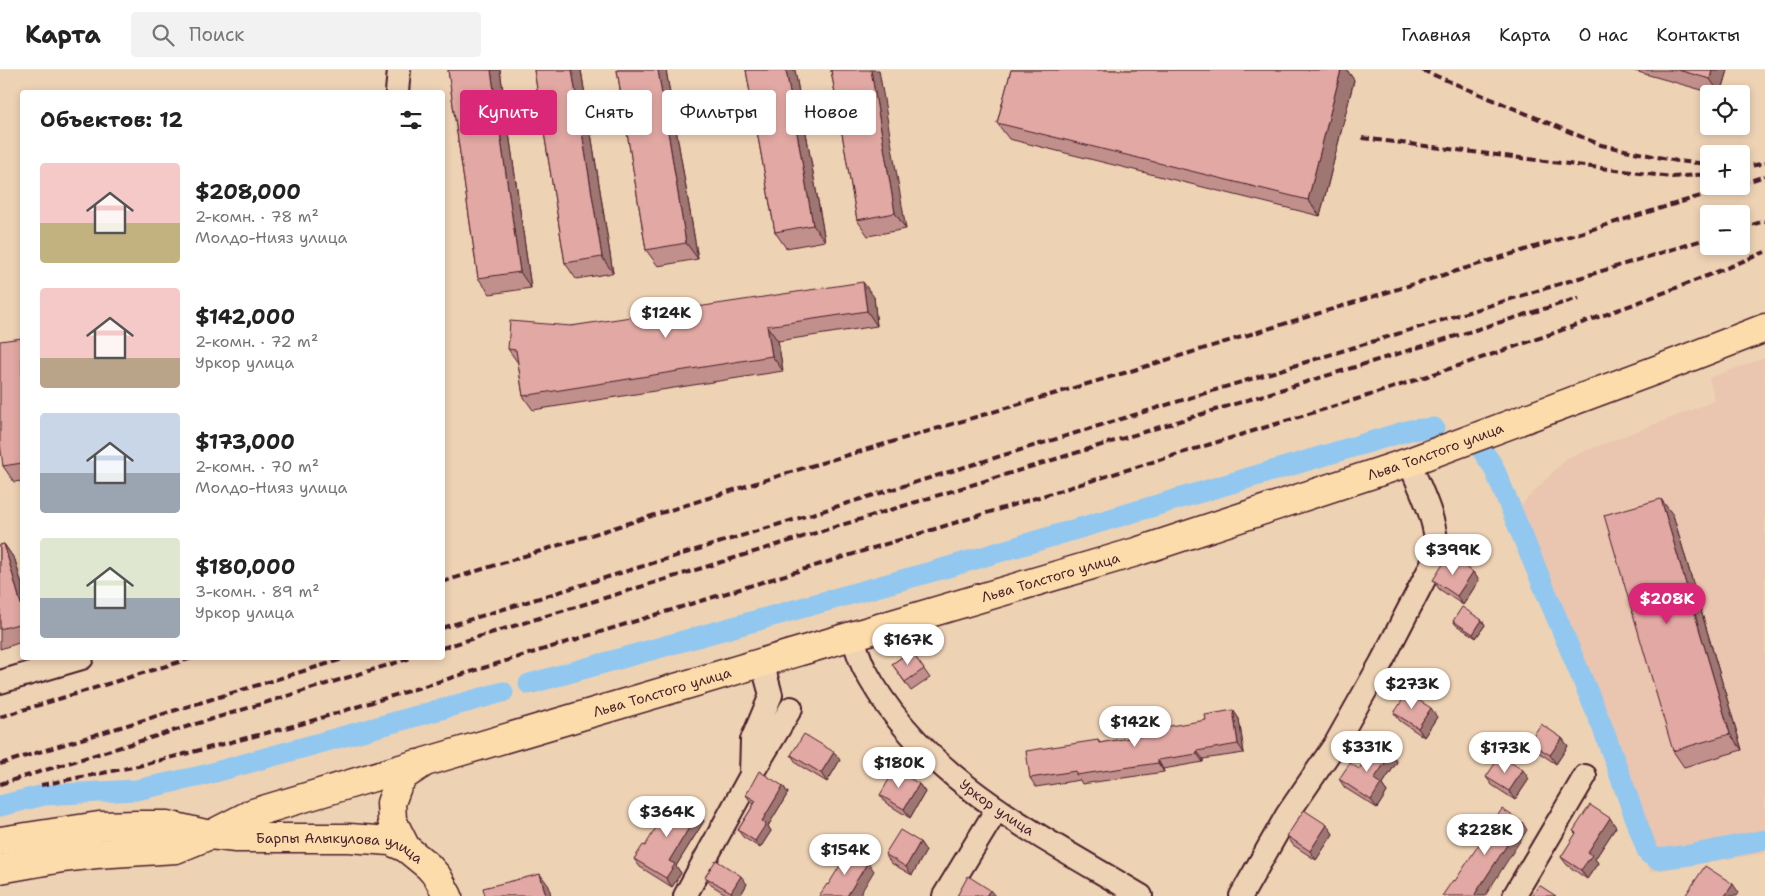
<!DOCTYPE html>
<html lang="ru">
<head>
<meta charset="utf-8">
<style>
  body { margin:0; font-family:"Shantell Sans",sans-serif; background:#f2f2f2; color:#222; height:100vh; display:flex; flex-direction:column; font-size:19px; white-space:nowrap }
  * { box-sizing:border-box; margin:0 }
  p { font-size:16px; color:#767676 }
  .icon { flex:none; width:28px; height:28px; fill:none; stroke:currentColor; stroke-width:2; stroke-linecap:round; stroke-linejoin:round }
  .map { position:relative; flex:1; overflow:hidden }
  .side { position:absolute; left:20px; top:20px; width:425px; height:570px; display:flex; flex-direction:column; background:#fff; border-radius:5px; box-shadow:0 2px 8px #0003 }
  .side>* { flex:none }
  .banner { position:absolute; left:460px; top:20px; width:475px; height:45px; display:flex; gap:10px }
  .tools { position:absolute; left:1700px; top:15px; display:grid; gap:10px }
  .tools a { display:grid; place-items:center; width:50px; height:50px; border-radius:5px; background:#fff; box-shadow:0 2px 8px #0003; font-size:25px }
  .price { position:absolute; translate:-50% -42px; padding:0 11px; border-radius:18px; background:#fff; color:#222; font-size:16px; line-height:32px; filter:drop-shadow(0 1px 2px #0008) }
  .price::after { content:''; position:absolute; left:50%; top:30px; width:15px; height:11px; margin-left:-8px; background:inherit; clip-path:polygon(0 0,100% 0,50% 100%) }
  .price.selected { background:#db2777; color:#fff }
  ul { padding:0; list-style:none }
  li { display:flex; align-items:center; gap:15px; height:125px; padding:0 20px }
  li span { display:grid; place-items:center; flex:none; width:140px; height:100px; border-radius:5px; color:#555 }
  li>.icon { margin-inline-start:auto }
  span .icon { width:60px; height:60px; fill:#fffc; stroke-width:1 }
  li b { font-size:21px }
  h2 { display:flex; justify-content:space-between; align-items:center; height:60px; padding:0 20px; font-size:21px }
  .pill { padding:0 18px; border-radius:5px; background:#fff; box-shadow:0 2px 8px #0003; font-size:18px; line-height:45px }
  .pill.selected { background:#db2777; color:#fff }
  header { display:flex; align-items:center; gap:30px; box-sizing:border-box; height:70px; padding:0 25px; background:#fff; border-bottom:1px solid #e0e0e0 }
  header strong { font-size:24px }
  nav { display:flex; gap:28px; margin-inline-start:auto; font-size:18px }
  .search { width:350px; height:45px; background:#f2f2f2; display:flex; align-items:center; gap:12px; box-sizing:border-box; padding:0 18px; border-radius:5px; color:#767676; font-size:19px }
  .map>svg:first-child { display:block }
  .built { fill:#eac5af }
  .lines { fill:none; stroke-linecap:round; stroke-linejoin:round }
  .canal { stroke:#92c8f0; stroke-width:21 }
  .minor-casing { stroke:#4a1f2b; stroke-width:26 }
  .major-casing { stroke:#4a1f2b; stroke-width:31 }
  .minor { stroke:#eed2b4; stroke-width:22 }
  .major { stroke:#fddcac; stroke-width:28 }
  .rail { stroke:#4a1f2b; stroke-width:4; stroke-dasharray:8 4; stroke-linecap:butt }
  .wall { fill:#c2908c; stroke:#4a1f2b }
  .shaded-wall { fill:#9e7672; stroke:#4a1f2b }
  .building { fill:#e2a8a3; stroke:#4a1f2b }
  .labels { text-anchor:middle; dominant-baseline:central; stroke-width:5; stroke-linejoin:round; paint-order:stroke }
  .street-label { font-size:14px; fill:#4a1f2b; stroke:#eed2b4 }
</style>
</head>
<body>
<header>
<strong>Карта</strong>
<div class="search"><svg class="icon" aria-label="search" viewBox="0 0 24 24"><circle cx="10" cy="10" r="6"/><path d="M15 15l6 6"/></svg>Поиск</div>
<nav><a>Главная</a><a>Карта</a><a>О нас</a><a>Контакты</a></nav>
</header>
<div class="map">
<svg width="1765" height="826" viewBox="0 0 1765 826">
  <rect width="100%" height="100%" fill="#eed2b4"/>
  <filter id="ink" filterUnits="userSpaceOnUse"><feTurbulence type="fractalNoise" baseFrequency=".02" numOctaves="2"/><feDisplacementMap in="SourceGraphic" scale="10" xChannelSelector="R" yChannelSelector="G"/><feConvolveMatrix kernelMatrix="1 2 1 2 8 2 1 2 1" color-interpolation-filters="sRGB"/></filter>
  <g filter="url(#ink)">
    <path class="built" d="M1765 288V783L1650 802 1516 440 1567 388 1715 331 1709 308Z"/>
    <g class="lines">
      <g class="canal">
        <path d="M1482 380 1493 396 1602 656 1648 783 1657 789 1690 785 1765 770"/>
        <path d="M529 614 952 496 1410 360 1434 358"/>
        <path d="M0 736 44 725 136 720 201 706 503 622"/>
      </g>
      <defs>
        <g id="minor">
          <path d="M397 22 399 0"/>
          <path id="s1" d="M852 566C856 576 859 588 864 598 922 709 1038 764 1141 826"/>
          <path d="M0 612 82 588"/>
          <path d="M751 704 752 670 771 625 762 592"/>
          <path d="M685 826 751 705 791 638"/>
          <path d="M944 826 997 739"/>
          <path d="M1241 826 1287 745 1336 673 1381 593 1430 498C1432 493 1435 488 1436 483 1439 455 1420 418 1409 392"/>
          <path d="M1514 826 1585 706"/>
        </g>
        <g id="major">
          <path id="s2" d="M0 771 99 756 138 755H168L210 765 236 768H349L390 771 406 778 428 796 437 806 448 826"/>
          <path id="s3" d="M406 778 392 750 391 733 398 714 405 705 425 692 1136 482 1409 392 1675 293 1765 258"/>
          <path d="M0 799 62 788 96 784 176 779 210 765 253 743 417 694"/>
        </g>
      </defs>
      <use href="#minor" class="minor-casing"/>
      <use href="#major" class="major-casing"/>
      <use href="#minor" class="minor"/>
      <use href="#major" class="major"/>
      <g class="rail">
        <path d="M1422 0 1601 75 1677 91 1709 94"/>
        <path d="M1362 68 1672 107 1709 104"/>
        <path d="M1741 98 1765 93"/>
        <path d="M1741 114 1765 106"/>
        <path d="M1741 158 1765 151"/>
        <path d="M442 512 794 401 1134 300 1733 116"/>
        <path d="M442 558 1709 168"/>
        <path d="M442 578 1579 228"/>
        <path d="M0 647 192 588"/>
        <path d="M0 694 346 588"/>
        <path d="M0 714 411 588"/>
        <path d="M41 715 138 696 301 654 1367 326C1501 282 1635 237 1765 182"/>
      </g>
    </g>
    <g class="wall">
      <path d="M448 0H500L531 218 490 224 478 208Z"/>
      <path d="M534 0H581L613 203 576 209 565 193Z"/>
      <path d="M617 0H666L698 189 658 196 646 180Z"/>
      <path d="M746 0H795L825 171 786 178 775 162Z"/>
      <path d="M831 0 906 159 868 166 857 150Z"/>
      <path d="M1011 0H1347L1354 10 1320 146 1009 69 997 53Z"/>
      <path d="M1631 0H1728L1721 24H1716Z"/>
      <path d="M874 227 877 256 778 271 783 301 533 340 523 326 518 293 508 279 571 256Z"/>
      <path d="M22 268V411L14 412 3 396Z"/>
      <path d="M1673 445 1742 680 1684 697 1673 681Z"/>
      <path d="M4 474 15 490 22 515V572L0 579V475Z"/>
      <path d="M1473 502 1479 510 1463 535 1439 519 1433 510Z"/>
      <path d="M1482 550 1485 555 1476 568 1456 555 1453 551Z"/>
      <path d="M911 581 930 608 911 621 892 594Z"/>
      <path d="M1233 640 1239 649 1244 683 1203 689V692L1163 699 1164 702 1082 714 1080 710 1036 717 1030 708 1098 670 1100 673 1165 662 1206 650Z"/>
      <path d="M1394 643 1437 647 1424 667 1400 651Z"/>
      <path d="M1562 668 1568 676 1556 694 1535 680 1529 672Z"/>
      <path d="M791 685 840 690 827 712 797 694Z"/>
      <path d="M1397 692 1382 715 1387 722 1377 738 1345 718 1339 709Z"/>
      <path d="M1486 707 1529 709 1515 730 1492 715Z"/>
      <path d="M919 714 925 722 910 748 886 733 880 725Z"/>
      <path d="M783 716 788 723 768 756 771 761 760 778 743 767 738 760 754 734 751 732 746 725Z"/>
      <path d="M704 751 676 796 681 803 672 817 640 797 634 789 645 776Z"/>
      <path d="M1327 755 1333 764 1316 790 1293 775 1287 766Z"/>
      <path d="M1616 757 1595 789 1598 793 1587 809 1567 795 1561 787 1576 764 1573 761Z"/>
      <path d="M920 772 926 781 912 805 891 793 885 784Z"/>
      <path d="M705 807 747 814 740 826H729L711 815Z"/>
    </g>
    <g class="shaded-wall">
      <path d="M491 0H500L531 218 520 202Z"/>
      <path d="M572 0H581L613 203 602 187Z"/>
      <path d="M658 0H666L698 189 686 173Z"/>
      <path d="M786 0H795L825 171 813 155Z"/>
      <path d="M871 0H879L906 159 895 143Z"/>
      <path d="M1341 0H1347L1354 10 1320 146 1308 130Z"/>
      <path d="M1712 0H1728L1721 24H1720L1710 9Z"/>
      <path d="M863 212 874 227 877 256 867 241Z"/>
      <path d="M767 256 778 271 783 301 772 286Z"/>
      <path d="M1661 429 1673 445 1742 680 1730 664Z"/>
      <path d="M4 474 15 490 22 515V538Z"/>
      <path d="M1473 502 1479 510 1463 535 1457 526Z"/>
      <path d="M1482 550 1485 555 1476 568 1473 564Z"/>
      <path d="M1431 638 1437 647 1424 667 1418 658Z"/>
      <path d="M1233 640 1239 649 1244 683 1238 674Z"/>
      <path d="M1562 668 1568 676 1556 694 1550 685Z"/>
      <path d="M1197 681 1203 689V692L1197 684Z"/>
      <path d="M834 682 840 690 827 712 821 703Z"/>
      <path d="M1391 684 1397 692 1382 715 1387 722 1377 738 1371 730 1374 709Z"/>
      <path d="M1158 690 1163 699 1164 702 1158 693Z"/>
      <path d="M1523 700 1529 709 1515 730 1509 721Z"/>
      <path d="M919 714 925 722 910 748 904 739Z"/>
      <path d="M783 716 788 723 768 756 771 761 760 778 755 771 762 751Z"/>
      <path d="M698 743 704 751 676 796 681 803 672 817 666 808 669 791Z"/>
      <path d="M1610 748 1616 757 1595 789 1598 793 1587 809 1581 800 1588 782Z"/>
      <path d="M1522 752 1527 760 1485 826H1476L1475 824Z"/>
      <path d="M1327 755 1333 764 1316 790 1310 781Z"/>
      <path d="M920 772 926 781 912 805 906 797Z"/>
      <path d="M868 792 874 801 859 826H847Z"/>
      <path d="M540 804 549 816 551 826H546Z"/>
      <path d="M741 806 747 814 740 826H734L731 822Z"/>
      <path d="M1733 814 1739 823 1737 826H1725Z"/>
      <path d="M990 820 995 826H986Z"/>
    </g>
    <g class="building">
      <path d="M448 0H491L520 202 478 208Z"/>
      <path d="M534 0H572L602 187 565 193Z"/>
      <path d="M617 0H658L686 173 646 180Z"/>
      <path d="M746 0H786L813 155 775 162Z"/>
      <path d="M831 0H871L895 143 857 150Z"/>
      <path d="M1011 0H1341L1308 130 997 53Z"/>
      <path d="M1678 0H1712L1710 9Z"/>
      <path d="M863 212 867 241 767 256 772 286 523 326 516 280 508 279 510 251 571 256Z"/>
      <path d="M22 268V393L3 396 0 373V271Z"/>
      <path d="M1661 429 1730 664 1673 681 1604 445Z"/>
      <path d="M4 474 22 538V553L0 559V475Z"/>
      <path d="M1449 485 1473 502 1457 526 1433 510Z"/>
      <path d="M1462 537 1482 550 1473 564 1453 551Z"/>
      <path d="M911 581 924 599 905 612 892 594Z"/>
      <path d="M1407 623 1431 638 1418 658 1394 643Z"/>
      <path d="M1233 640 1238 674 1197 681V684L1158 690V693L1076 705V701L1030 708 1026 681 1098 670 1099 673 1165 662 1164 657 1206 650 1205 645Z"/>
      <path d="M1541 654 1562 668 1550 685 1529 672Z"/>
      <path d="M804 664 834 682 821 703 791 685Z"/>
      <path d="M1376 674 1391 684 1374 709 1381 714 1371 730 1339 709 1350 693 1359 699Z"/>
      <path d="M1500 686 1523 700 1509 721 1486 707Z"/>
      <path d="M895 699 919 714 904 739 880 725Z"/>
      <path d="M759 701 783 716 762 751 766 754 755 771 738 760 756 731 746 725Z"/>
      <path d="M674 728 698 743 669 791 675 794 666 808 634 789 643 775 645 776Z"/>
      <path d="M1590 735 1610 748 1588 782 1592 785 1581 800 1561 787 1576 763 1573 761Z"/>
      <path d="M1502 739 1522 752 1475 824 1477 826H1442L1453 810 1455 811Z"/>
      <path d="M1304 740 1327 755 1310 781 1287 766Z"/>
      <path d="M900 760 920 772 906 797 885 784Z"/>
      <path d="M849 781 868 792 847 826H819L827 814 828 815Z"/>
      <path d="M716 790 741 806 731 822 705 807Z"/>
      <path d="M1705 796 1733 814 1725 826H1685Z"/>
      <path d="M540 804 546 826H485L483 818Z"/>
      <path d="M968 806 990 820 986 826H957Z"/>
      <path d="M1539 815 1556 826H1532Z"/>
    </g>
  </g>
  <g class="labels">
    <g class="street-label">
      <text stroke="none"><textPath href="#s3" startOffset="1161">Льва Толстого улица</textPath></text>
      <text stroke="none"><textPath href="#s3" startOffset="756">Льва Толстого улица</textPath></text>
      <text stroke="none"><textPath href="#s3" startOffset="351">Льва Толстого улица</textPath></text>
      <text stroke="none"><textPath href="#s1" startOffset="229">Уркор улица</textPath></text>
      <text stroke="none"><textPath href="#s2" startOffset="344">Барпы Алыкулова улица</textPath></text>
    </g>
  </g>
</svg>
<div class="tools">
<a><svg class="icon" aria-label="locate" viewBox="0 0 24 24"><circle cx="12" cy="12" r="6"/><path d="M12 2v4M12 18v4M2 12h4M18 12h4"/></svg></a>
<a>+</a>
<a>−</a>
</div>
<b class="price" style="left:666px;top:269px">$124K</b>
<b class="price" style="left:1453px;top:506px">$399K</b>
<b class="price selected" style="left:1667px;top:555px">$208K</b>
<b class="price" style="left:908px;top:596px">$167K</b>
<b class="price" style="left:1412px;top:640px">$273K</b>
<b class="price" style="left:1135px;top:678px">$142K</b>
<b class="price" style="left:1367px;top:703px">$331K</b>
<b class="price" style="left:1505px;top:704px">$173K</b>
<b class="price" style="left:899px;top:719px">$180K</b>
<b class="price" style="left:667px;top:768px">$364K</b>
<b class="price" style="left:1485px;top:786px">$228K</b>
<b class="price" style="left:845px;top:806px">$154K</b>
<div class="banner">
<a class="pill selected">Купить</a>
<a class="pill">Снять</a>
<a class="pill">Фильтры</a>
<a class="pill">Новое</a>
</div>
<section class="side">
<h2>Объектов: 12<svg class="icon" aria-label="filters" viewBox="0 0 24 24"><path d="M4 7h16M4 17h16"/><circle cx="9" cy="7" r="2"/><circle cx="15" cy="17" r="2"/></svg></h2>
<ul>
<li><span style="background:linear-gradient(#f6c9c9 60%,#c2b280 0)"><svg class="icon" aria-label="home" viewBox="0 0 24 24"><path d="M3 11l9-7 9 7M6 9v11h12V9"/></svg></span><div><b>$208,000</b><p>2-комн. · 78 m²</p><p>Молдо-Нияз улица</p></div></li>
<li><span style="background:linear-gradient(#f6c9c9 70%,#b9a48a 0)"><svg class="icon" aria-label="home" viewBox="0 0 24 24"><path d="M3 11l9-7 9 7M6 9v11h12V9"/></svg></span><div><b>$142,000</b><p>2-комн. · 72 m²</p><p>Уркор улица</p></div></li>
<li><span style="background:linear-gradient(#c9d6e8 60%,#9aa5b1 0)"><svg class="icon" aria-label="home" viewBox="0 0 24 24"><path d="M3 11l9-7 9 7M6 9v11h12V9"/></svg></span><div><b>$173,000</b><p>2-комн. · 70 m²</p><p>Молдо-Нияз улица</p></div></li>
<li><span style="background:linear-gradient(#dfe7d0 60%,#9aa5b1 0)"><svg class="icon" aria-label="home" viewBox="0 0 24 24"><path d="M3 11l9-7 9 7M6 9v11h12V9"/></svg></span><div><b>$180,000</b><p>3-комн. · 89 m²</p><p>Уркор улица</p></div></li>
</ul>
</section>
</div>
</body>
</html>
